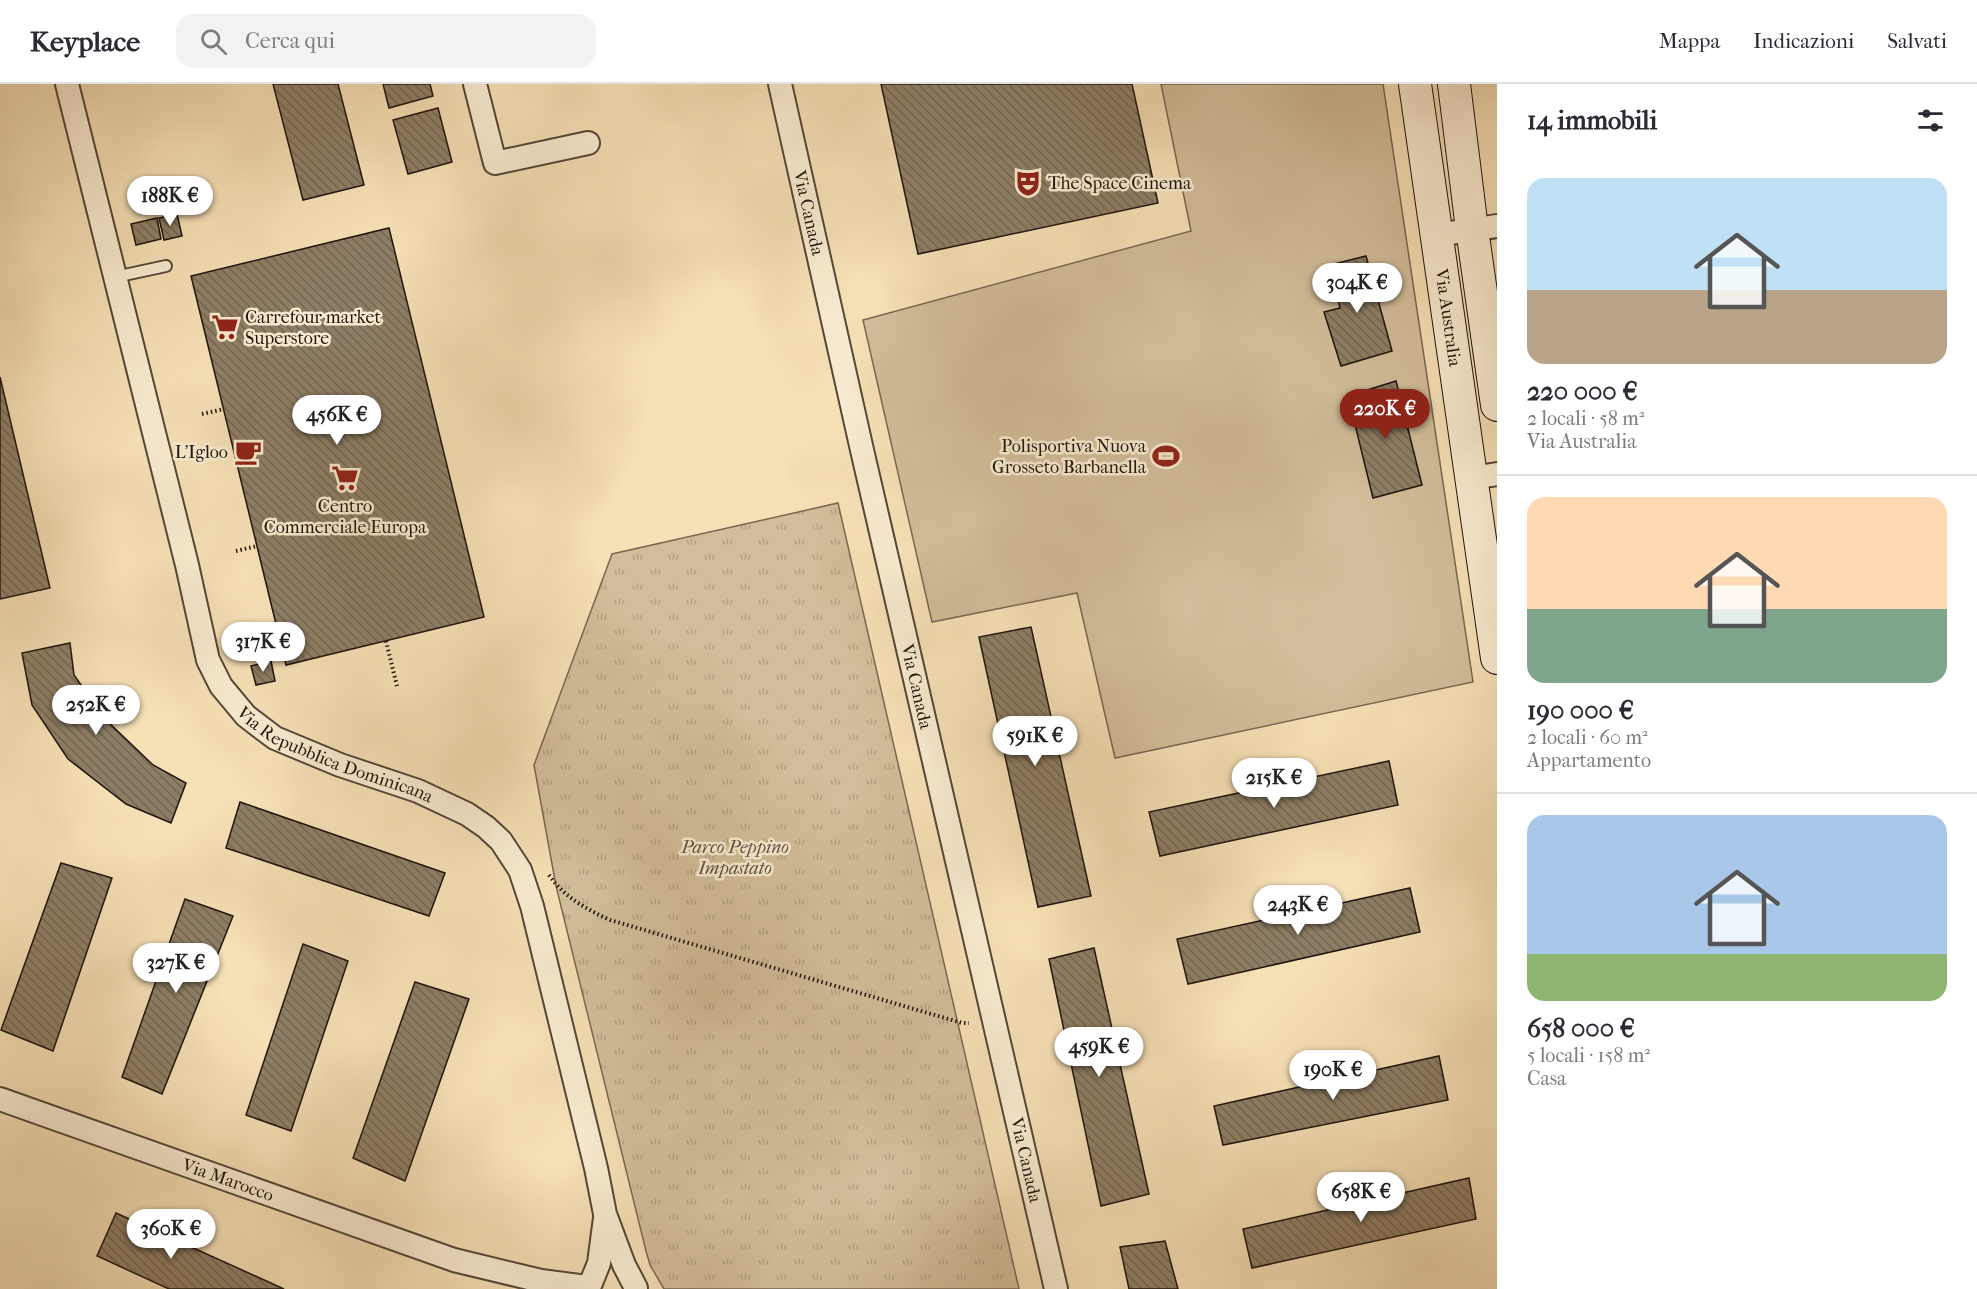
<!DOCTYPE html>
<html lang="it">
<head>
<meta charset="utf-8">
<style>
  body { margin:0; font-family:"IM FELL French Canon",serif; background:#f2f2f3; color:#2b2b33; height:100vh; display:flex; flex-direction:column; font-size:22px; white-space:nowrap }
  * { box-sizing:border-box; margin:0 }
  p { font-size:20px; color:#7c7c81 }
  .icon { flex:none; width:33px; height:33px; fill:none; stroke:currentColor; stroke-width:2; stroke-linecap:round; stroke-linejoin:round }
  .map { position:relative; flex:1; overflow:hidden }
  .panel { display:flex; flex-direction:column; background:#fff; width:480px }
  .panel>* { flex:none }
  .price { position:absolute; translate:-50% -51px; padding:0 14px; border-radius:21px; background:#fff; color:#222; font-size:20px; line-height:39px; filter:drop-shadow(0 2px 3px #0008) }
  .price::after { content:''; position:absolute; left:50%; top:36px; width:18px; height:14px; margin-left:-9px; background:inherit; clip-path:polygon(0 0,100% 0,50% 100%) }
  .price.selected { background:#8f2418; color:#fff }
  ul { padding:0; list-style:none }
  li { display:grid; align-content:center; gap:12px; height:318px; padding:0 30px }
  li+li { border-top:2px solid #e1e1e2 }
  li span { display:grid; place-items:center; height:186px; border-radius:18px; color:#555 }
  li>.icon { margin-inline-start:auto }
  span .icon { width:108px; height:108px; fill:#fffc; stroke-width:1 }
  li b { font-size:26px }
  h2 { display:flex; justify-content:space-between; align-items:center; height:72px; padding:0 30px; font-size:26px }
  header { display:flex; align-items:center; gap:36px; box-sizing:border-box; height:84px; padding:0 30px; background:#fff; border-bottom:2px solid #e1e1e2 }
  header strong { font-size:28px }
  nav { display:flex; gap:33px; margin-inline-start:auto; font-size:21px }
  .search { width:420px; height:54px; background:#f2f2f3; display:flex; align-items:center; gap:15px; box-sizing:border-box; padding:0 21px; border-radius:18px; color:#7c7c81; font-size:22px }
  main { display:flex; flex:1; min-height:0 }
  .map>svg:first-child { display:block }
  .park { fill:url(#park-tufts); stroke:#786853; stroke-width:1.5 }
  .garden { fill:#d1bd99; stroke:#786853; stroke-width:1.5 }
  .building { fill:url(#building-back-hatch); stroke:#1e140d; stroke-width:1.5 }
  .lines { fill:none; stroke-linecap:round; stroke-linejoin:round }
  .lane-casing { stroke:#544737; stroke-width:14 }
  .street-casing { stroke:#544737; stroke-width:26 }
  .secondary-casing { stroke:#1e140d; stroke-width:34 }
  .path { stroke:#1e140d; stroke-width:4; stroke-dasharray:1.5 3; stroke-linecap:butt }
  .lane { stroke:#f9ebd0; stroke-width:10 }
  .street { stroke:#f9ebd0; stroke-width:22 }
  .secondary { stroke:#f9ebd0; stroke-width:32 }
  .labels { text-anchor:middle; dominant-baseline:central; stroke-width:5; stroke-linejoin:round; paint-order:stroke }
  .poi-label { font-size:18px; fill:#1e140d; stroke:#f9ebd0; text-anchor:start }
  .street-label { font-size:18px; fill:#1e140d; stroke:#f9ebd0 }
  .park-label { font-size:18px; font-style:italic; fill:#5d4f3e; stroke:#f9ebd0 }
</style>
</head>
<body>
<header>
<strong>Keyplace</strong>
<div class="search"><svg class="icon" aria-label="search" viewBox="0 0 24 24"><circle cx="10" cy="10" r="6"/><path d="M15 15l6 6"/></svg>Cerca qui</div>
<nav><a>Mappa</a><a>Indicazioni</a><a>Salvati</a></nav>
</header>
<main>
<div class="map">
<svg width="1497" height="1205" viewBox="0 0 1497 1205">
  <defs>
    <pattern id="park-tufts" width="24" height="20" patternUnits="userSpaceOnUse" patternTransform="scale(1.5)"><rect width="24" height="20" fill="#d1bd99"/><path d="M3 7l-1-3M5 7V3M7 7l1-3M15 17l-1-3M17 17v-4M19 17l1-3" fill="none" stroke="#b3a283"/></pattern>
    <pattern id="building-back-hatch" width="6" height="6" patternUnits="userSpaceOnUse" patternTransform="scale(1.5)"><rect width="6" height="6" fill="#8e7e65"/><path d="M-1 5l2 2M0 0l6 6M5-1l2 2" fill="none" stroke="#736652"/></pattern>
  </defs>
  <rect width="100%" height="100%" fill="#f6e0b6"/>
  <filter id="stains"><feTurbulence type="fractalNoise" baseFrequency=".00333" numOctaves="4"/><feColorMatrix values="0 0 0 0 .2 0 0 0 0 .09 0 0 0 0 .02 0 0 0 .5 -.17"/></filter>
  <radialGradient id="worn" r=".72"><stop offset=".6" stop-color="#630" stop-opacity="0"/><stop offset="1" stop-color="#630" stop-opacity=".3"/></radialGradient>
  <path class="park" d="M838 419 1019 1205H664L650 1181 646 1167 556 802 534 681 612 470Z"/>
  <path class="garden" d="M1161 0H1383L1473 598 1115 674 1077 509 932 538 863 236 1191 147Z"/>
  <g class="building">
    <path d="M273 0H338L364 101 303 116Z"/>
    <path d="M383 0H430L433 12 389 24Z"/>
    <path d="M881 0H1132L1158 119 918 170Z"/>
    <path d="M438 24 452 78 408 90 393 36Z"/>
    <path d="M177 130 182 152 164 156 159 134Z"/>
    <path d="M157 134 161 155 136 161 131 140Z"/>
    <path d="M389 144 484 533 286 581 191 192Z"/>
    <path d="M1366 172 1392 267 1341 282 1324 228 1340 224 1330 181Z"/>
    <path d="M0 293 50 504 0 515Z"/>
    <path d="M1396 297 1422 401 1373 414 1348 312Z"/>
    <path d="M1031 543 1091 812 1038 823 979 553Z"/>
    <path d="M70 559 74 591 105 635 153 681 186 699 171 739 126 720 68 675 32 621 22 569Z"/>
    <path d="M271 577 275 597 256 601 251 582Z"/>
    <path d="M1389 677 1398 721 1160 772 1149 728Z"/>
    <path d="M240 718 445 789 429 832 226 764Z"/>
    <path d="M61 779 112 794 53 967 1 946Z"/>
    <path d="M1410 804 1420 848 1188 900 1177 855Z"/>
    <path d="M185 815 233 832 162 1010 122 993Z"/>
    <path d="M303 860 348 877 291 1047 246 1031Z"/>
    <path d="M1094 864 1149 1110 1101 1122 1049 875Z"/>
    <path d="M415 898 469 915 405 1097 353 1074Z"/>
    <path d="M1439 972 1448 1016 1223 1061 1214 1022Z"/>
    <path d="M1469 1094 1476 1135 1252 1184 1243 1145Z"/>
    <path d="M116 1129 284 1205H169L97 1172Z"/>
    <path d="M1165 1157 1178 1205H1129L1120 1163Z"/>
  </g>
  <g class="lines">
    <defs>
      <path id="lane" d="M115 193 166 182"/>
      <g id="street">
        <path id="s1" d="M67 0 187 481 208 576 221 602 246 632 275 654 340 681 418 707 467 730 486 743 501 757 520 786 532 822 596 1084 605 1130 624 1181 636 1204"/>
        <path d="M475 0 495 79 588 59"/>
        <path id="s2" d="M780 0 862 366 1056 1205"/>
        <path d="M1437 151 1497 142"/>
        <path d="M1471 394 1497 390"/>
        <path id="s3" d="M0 1015 454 1176 541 1197 587 1203"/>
        <path d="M591 1199 599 1179 605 1134"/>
      </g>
      <g id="secondary">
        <path id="s4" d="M1415 0 1497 574"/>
        <path d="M1454 0 1472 145 1497 321"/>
      </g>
    </defs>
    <use href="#lane" class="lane-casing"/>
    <use href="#street" class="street-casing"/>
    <use href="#secondary" class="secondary-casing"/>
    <g class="path">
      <path d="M202 330 224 325"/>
      <path d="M236 467 257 462"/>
      <path d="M386 557 397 602"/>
      <path d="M549 791C564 813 586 825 610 836L962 939H969"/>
    </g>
    <use href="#lane" class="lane"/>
    <use href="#street" class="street"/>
    <use href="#secondary" class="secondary"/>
  </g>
  <defs>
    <symbol id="theatre-bare" viewBox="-9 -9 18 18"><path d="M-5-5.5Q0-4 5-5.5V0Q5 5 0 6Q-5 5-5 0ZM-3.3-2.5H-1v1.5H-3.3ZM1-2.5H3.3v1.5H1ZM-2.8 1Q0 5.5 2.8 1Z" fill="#8f2418" stroke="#f9ebd0" stroke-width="2.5" paint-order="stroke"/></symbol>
    <symbol id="supermarket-bare" viewBox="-9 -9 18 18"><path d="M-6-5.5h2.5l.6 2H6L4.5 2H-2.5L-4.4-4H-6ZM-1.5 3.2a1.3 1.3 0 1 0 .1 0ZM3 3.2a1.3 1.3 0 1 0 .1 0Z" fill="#8f2418" stroke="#f9ebd0" stroke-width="2.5" paint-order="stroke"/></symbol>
    <symbol id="cafe-bare" viewBox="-9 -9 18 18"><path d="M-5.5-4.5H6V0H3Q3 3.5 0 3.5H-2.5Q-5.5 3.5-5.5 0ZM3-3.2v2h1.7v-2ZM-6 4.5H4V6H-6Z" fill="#8f2418" stroke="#f9ebd0" stroke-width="2.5" paint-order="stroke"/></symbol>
    <symbol id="stadium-bare" viewBox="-9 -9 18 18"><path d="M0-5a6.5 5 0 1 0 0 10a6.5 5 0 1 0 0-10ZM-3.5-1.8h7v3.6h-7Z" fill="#8f2418" stroke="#f9ebd0" stroke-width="2.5" paint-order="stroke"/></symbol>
  </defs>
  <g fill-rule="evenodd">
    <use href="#theatre-bare" x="1009" y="80" width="38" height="38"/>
    <use href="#supermarket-bare" x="206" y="224" width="38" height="38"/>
    <use href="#cafe-bare" x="229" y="349" width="38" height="38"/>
    <use href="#stadium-bare" x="1147" y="353" width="38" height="38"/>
    <use href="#supermarket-bare" x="326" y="375" width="38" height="38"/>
  </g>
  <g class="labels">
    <g class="poi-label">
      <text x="1048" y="99">The Space Cinema</text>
      <text x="245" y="233">Carrefour market<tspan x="245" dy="21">Superstore</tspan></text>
      <text x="1146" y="362" text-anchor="end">Polisportiva Nuova<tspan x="1146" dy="21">Grosseto Barbanella</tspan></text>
      <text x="228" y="368" text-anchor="end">L'Igloo</text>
      <text x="345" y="422" text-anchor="middle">Centro<tspan x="345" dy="21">Commerciale Europa</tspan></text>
    </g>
    <g class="street-label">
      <text stroke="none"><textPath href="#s2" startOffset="132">Via Canada</textPath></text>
      <text stroke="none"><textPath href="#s4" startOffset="236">Via Australia</textPath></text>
      <text stroke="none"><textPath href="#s2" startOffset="618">Via Canada</textPath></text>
      <text stroke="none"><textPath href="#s1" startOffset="759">Via Repubblica Dominicana</textPath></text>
      <text stroke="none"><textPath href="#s2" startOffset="1104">Via Canada</textPath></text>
      <text stroke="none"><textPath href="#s3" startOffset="242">Via Marocco</textPath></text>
    </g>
    <g class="park-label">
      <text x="735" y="763">Parco Peppino<tspan x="735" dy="21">Impastato</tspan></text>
    </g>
  </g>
  <rect width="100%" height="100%" filter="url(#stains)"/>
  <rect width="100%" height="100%" fill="url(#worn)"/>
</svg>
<b class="price" style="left:170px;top:143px">188K €</b>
<b class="price" style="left:1357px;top:230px">304K €</b>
<b class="price selected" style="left:1385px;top:356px">220K €</b>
<b class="price" style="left:337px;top:362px">456K €</b>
<b class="price" style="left:263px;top:589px">317K €</b>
<b class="price" style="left:96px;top:652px">252K €</b>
<b class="price" style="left:1035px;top:683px">591K €</b>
<b class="price" style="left:1274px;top:725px">215K €</b>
<b class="price" style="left:1298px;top:852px">243K €</b>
<b class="price" style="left:176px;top:910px">327K €</b>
<b class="price" style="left:1099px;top:994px">459K €</b>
<b class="price" style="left:1333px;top:1017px">190K €</b>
<b class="price" style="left:1361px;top:1139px">658K €</b>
<b class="price" style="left:171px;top:1176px">360K €</b>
</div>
<section class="panel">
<h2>14 immobili<svg class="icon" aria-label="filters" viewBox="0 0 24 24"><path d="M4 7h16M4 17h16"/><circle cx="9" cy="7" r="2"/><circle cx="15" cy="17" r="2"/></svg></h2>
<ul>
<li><span style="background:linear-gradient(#bfe0f5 60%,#b9a48a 0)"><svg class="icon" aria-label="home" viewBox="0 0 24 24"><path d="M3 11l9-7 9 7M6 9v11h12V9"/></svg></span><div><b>220 000 €</b><p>2 locali · 58 m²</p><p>Via Australia</p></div></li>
<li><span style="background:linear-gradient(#ffd9b3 60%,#7fa58c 0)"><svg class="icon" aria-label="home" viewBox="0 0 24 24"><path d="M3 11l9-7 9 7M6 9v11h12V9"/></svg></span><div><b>190 000 €</b><p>2 locali · 60 m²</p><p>Appartamento</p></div></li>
<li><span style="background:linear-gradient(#a9c7e8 75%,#8fb573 0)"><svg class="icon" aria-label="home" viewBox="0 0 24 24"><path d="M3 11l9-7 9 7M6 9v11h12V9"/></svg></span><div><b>658 000 €</b><p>5 locali · 158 m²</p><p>Casa</p></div></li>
</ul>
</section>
</main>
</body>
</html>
